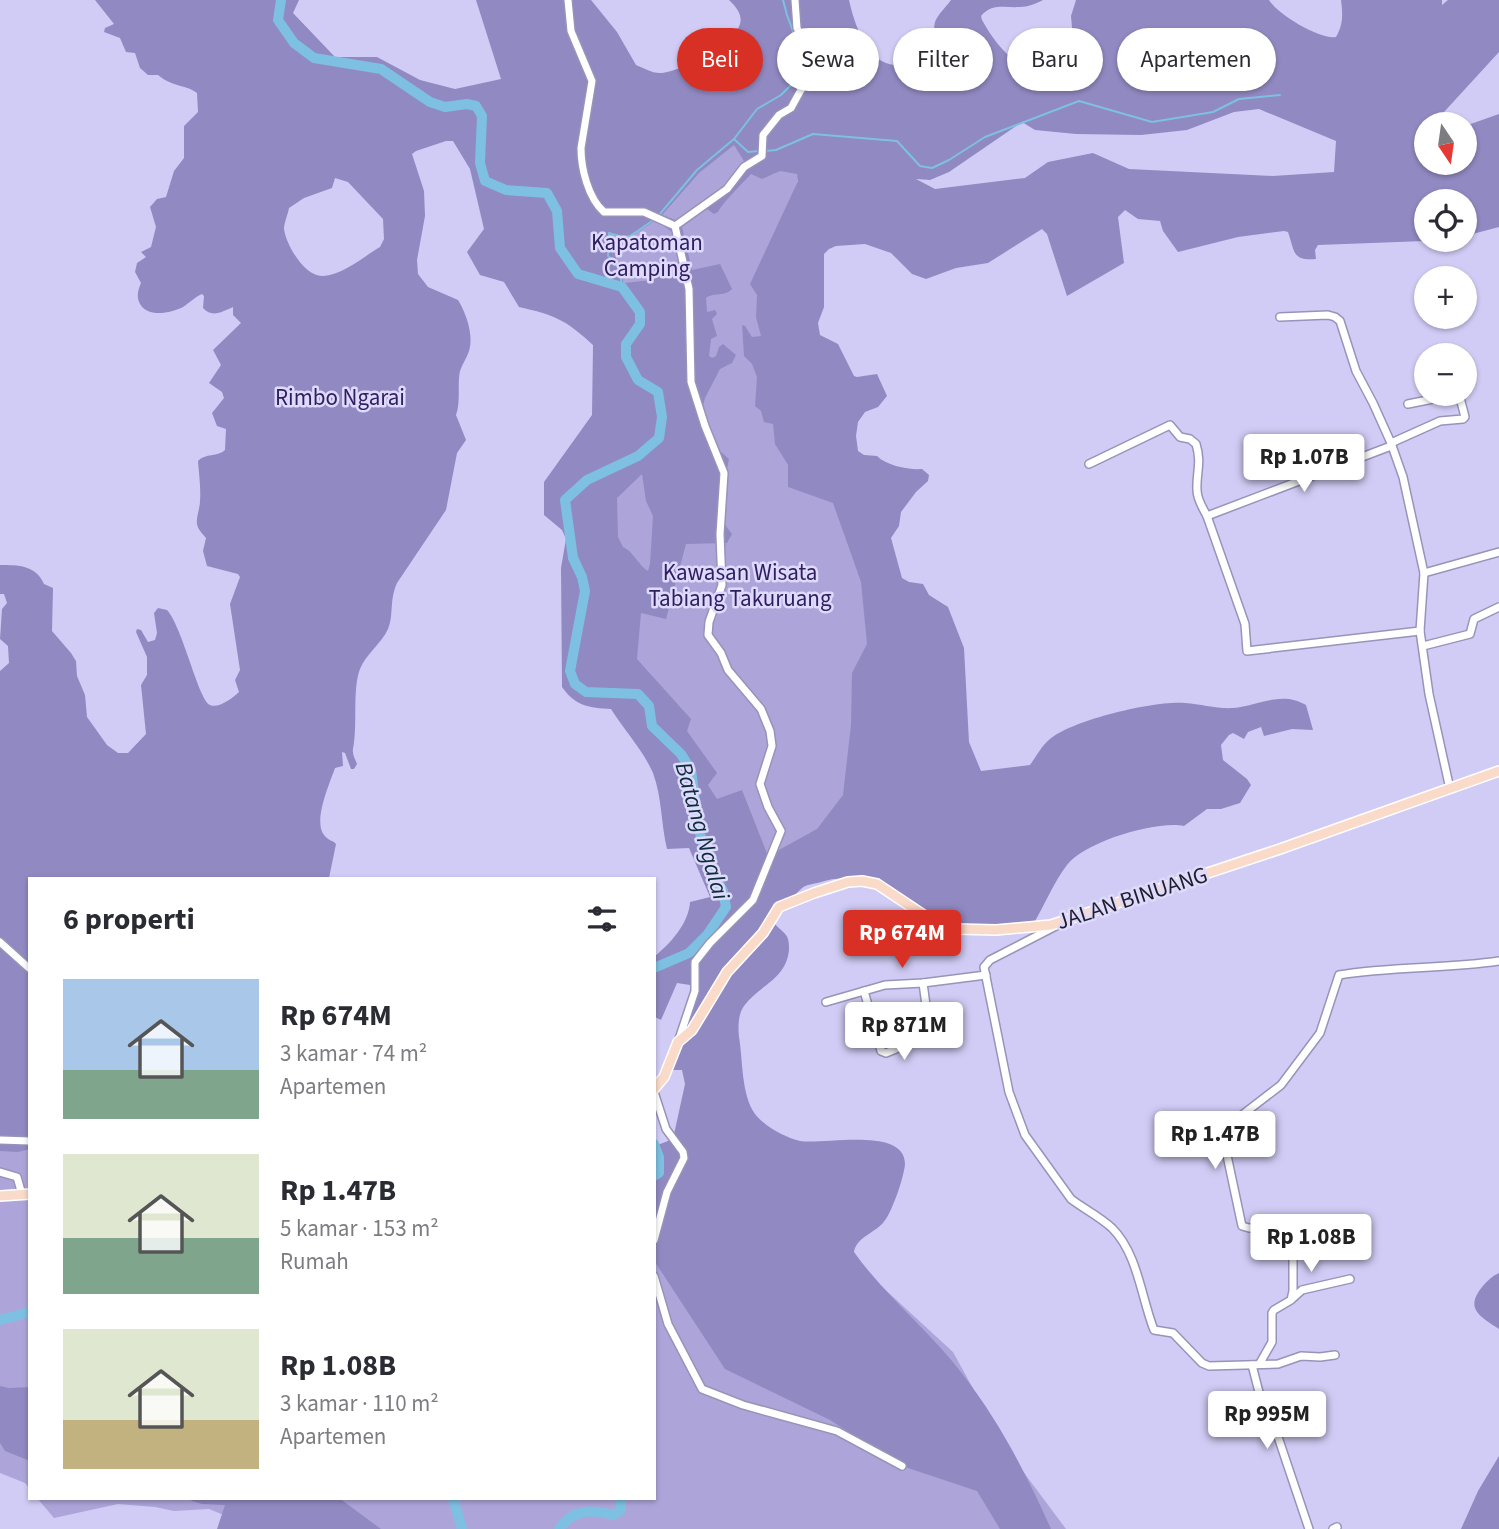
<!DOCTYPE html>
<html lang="id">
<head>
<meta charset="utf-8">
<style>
  body { margin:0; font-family:"Source Sans 3",sans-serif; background:#f7f7f7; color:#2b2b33; height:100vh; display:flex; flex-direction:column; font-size:26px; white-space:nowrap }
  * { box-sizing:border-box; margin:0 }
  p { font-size:23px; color:#7c7c81 }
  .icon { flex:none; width:38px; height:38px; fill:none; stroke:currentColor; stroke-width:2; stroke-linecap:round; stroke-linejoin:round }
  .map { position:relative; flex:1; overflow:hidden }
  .drawer { position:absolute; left:28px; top:877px; width:628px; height:623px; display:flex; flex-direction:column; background:#fff; border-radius:0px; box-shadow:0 2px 5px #0004 }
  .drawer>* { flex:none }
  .top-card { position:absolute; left:677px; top:28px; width:665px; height:63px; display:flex; gap:14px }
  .needle { width:46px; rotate:167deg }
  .fabs { position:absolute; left:1414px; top:112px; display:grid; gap:14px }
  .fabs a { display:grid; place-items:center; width:63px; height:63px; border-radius:50%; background:#fff; box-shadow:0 2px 5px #0004; font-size:35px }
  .price { position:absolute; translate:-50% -60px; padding:0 16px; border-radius:7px; background:#fff; color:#222; font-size:23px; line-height:46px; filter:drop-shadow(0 2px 4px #0008) }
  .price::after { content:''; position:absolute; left:50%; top:42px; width:21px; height:16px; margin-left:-10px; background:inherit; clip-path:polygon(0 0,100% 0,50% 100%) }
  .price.selected { background:#d93025; color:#fff }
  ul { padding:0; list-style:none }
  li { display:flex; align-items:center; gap:21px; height:175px; padding:0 35px }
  li span { display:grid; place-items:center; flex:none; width:196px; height:140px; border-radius:0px; color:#555 }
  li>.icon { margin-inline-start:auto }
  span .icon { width:84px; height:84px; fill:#fffc; stroke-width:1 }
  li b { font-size:30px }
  h2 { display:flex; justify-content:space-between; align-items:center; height:84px; padding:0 35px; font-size:30px }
  .pill { padding:0 24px; border-radius:32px; background:#fff; box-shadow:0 2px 5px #0004; font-size:24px; line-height:63px }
  .pill.selected { background:#d93025; color:#fff }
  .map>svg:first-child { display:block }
  .green { fill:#ada5d9 }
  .forest { fill:#9189c1; fill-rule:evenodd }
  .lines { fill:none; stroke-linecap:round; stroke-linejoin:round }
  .stream { stroke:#7ec0e1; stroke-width:2 }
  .river { stroke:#7ec0e1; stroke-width:10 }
  .minor-casing { stroke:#9893b9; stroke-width:10 }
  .major-casing { stroke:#fff; stroke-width:12 }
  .minor { stroke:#fff; stroke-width:7 }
  .major { stroke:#fadbca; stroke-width:9 }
  .labels { text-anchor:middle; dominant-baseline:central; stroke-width:5; stroke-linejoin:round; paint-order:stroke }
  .park-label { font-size:23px; fill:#301e61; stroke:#dedafb }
  .street-label { font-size:23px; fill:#1f1d2c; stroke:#dedafb }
  .water-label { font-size:24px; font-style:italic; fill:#0d2d3b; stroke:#dedafb }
</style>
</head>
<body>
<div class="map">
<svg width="1499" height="1529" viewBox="0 0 1499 1529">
  <rect width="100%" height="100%" fill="#d1ccf5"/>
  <g class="green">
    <path d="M731 136 810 140 771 270 873 495 883 742 768 907 642 686 591 487 624 283 608 230Z"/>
    <path d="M30 1074V1489L25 1483 0 1473V1077Z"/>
    <path d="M655 1158 853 1260 953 1352 1007 1450 1066 1529H258L209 1509 174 1511 155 1507 118 1504 54 1518 37 1498H654Z"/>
  </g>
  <g class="forest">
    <path d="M95 0H299L293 13 335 57H377L420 80 455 89 501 79 476 0H591L617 32 636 65C644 68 653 74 662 73 683 70 734 45 740 24 743 14 735 6 729 0H849C855 27 871 75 907 63 914 61 924 55 929 48 935 40 933 31 935 22 938 14 946 7 951 0H1043C1035 4 1028 7 1020 7 1005 8 992 3 981 16L982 20C997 47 1017 70 1049 77 1059 79 1067 79 1076 73L1071 16 1076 0H1269C1277 14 1320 40 1336 37 1343 25 1343 15 1341 0H1442V5L1448 0H1499V52L1433 124H1426V163H1465V126L1499 114V227L1465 236V201H1426V240H1451L1318 245 1315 250 1316 259C1292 261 1295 252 1288 232L1284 231 1238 237 1178 252 1163 231 1160 221 1138 219 1125 210 1118 217 1124 263 1067 296 1047 234 1042 229 988 263 956 268 926 279 912 274 891 253 865 244 836 246 829 249 824 254V307L818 323 820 335 838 344 854 376 857 377 877 374 887 396 878 407 865 412 858 422 856 436 858 451 864 455 877 456C887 466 909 470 922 469L929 475 928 481 916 492 901 512 899 526 891 538 902 578 909 582 923 584 929 595 948 607 964 648 969 742 981 771 1030 765C1036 757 1042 745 1050 739 1072 720 1156 700 1185 703 1201 704 1217 709 1233 708 1259 706 1281 690 1306 705L1313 730 1292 729 1264 736 1261 727 1248 732 1244 739 1233 733 1229 735 1221 745 1223 760 1247 779 1251 785 1240 803 1221 809H1207L1184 826C1157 820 1084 842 1067 865 1054 882 1045 904 1034 923 1008 925 979 928 953 921 909 909 869 866 821 882 815 884 806 884 801 889 791 898 783 912 775 924 778 928 783 931 786 935 789 939 789 945 789 950 786 980 759 985 744 1006 738 1014 738 1027 739 1037 743 1060 741 1094 755 1114 764 1126 786 1138 800 1141 823 1145 905 1126 905 1164 904 1177 892 1213 883 1223 874 1233 856 1238 854 1252 886 1297 931 1332 964 1376 1000 1423 1027 1475 1051 1529H1000L977 1491 899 1465 830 1420 725 1369 655 1262V1146L673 1139 685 1084 682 1070H662L690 1001V985L677 983 661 1020 655 1017V956C670 944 689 923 690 902L710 897 689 848 667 849C661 824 662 797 653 773 643 750 624 730 611 709 589 708 575 706 562 687L561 568 566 539 562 530 544 515V482L592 415 593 345C566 320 555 315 519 307L504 282 480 275 467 252 484 229 470 169 453 141H446L416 151 412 154 424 191 425 216 417 260 418 274 428 287 458 300C466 313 474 335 469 351 467 358 462 364 460 371 457 385 461 401 456 415L466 440 457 453 446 510 397 583C389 601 394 615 388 629 381 644 366 654 360 669 352 690 358 725 353 749 352 754 355 759 357 764L354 769H351L345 753 342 752 343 766 335 768C330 783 310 826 327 838 330 841 334 841 336 844L329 878H30V1149L18 1152 0 1151V671L9 663 8 646 0 639 2 609 7 603 4 594H0V565C18 565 36 565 44 584L53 588 52 631 71 653 76 661 77 676 85 695 87 717 107 745 118 753H128L146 734 141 685 147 675V657L136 632 137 629 141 630 148 642 155 640 157 633 154 613 158 608 167 610C183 628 198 699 210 705 218 709 233 698 239 692L235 680 240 670 230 604 240 577 238 574 207 566 203 551 206 538C203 534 198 530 197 524 196 517 200 508 200 501 201 488 199 474 198 461 205 453 218 457 225 450L226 429 217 426 212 413 224 398 222 392 209 383 221 365 213 350 241 323 233 315V307C222 312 212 318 203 308L204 296 202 294C195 297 189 303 183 307 171 313 148 318 140 304 136 297 138 290 141 283L135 272 137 263 146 257 141 252 151 247 156 227 150 207 157 199 166 197 174 171 184 158V126L198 112 197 93C185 84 174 88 158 75H148L140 68 135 53 126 52 120 38 104 32 105 28 114 24ZM1259 109 1336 141 1334 172 1273 176 1129 169 1093 153 1048 162 1025 178 935 189 916 179 930 180 949 172 1022 122 1035 130 1076 134 1141 135 1187 130 1234 112ZM734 145 744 161 726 188 678 221 662 215 699 173ZM780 171 797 174 798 181 750 284 757 295 756 317 761 336 752 337 745 326 742 325 744 356 752 364 757 377 755 406 761 411 764 422 773 424 775 444 788 465V487L833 503 861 582 867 644 852 673 851 725 843 795 817 829 768 856 742 790 717 799 708 785 717 773 687 731 691 719 637 659 641 613 666 619 686 544 727 543 732 534 723 522 719 509 729 459 712 444 701 414 705 398 720 369 732 363 736 355 723 344 719 347 716 356 712 358 709 356 711 339 717 336 712 319 717 314 715 310 707 312 706 298C713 292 725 297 732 289L720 264 692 270 682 227 707 209 714 214 718 212C724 201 742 184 751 174L762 179ZM335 178 348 182 383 219 384 239 380 247C363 257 343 275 323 276 305 277 286 245 284 229 284 223 288 214 289 208L304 198 332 188ZM656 220 672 232 679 264 652 280 624 283 609 235 630 237ZM642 474 646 501 653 516 650 564 648 571C638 565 633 551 623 547L618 537 617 498Z"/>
    <path d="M1499 1273V1329C1481 1317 1464 1309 1482 1287 1487 1281 1492 1276 1499 1273Z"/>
    <path d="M0 1386 9 1388 30 1387V1461L5 1451 0 1443Z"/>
    <path d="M1499 1456V1529H1461L1478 1491Z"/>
    <path d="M183 1498H339L381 1529H217L225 1505 202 1504Z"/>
  </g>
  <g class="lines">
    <g class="stream">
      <path d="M734 139 757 109 781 95 798 78 797 69 790 59 797 42 787 15 783 0"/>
      <path d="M765 151 776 150 813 134 897 141 920 166 932 168 949 160 985 137 1079 101 1152 122 1213 112 1239 99 1280 95"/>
      <path d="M659 215 697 170 734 139 748 152 759 151"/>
      <path d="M622 287 619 266 608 256 609 233 622 237 630 236 655 219"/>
    </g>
    <g class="river">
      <path d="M281 0 278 20 294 43 314 58 381 69 430 102 445 107 467 104 476 106 482 116 480 163 485 181 506 190 547 193 557 211 560 248 578 274 622 287 640 312V324L626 344V357L638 380 658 392 662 417 659 438 638 456 587 480 565 500 573 558 582 577 585 591 570 671 575 684 586 692 638 694 649 706 652 726 681 754 691 770 699 830 709 865 723 891 726 907 707 935 689 953 654 968"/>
      <path d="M654 1144 659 1157V1173L654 1176"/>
      <path d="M0 1320 30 1312"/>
      <path d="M453 1498 462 1529"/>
      <path d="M559 1529C573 1509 591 1509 613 1515L621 1510V1498"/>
    </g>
    <defs>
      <g id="minor">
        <path d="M568 0 571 31 592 81 581 148C581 168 588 198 604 212H644L675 226 689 289 691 382 705 426 724 473 720 534 722 585 709 622 708 635 721 653 728 670 761 709 770 731 772 746 760 784 768 807 781 831 753 900 710 943 695 962V991L678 1042"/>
        <path d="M675 226 727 189 744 167 762 156 763 135 779 115 791 108 802 88 811 56 797 28 795 0"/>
        <path d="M1280 317 1328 315 1335 317 1340 321 1356 371 1373 403 1391 443 1403 477 1424 573 1420 631 1429 694 1450 789"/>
        <path d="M1408 404 1458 394"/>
        <path d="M1391 443 1440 421 1463 419 1465 417 1459 394"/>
        <path d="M1089 464 1170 425 1180 437 1190 439 1196 444C1202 463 1196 473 1197 490 1197 500 1203 508 1207 516L1245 624 1247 651 1420 631"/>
        <path d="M1207 516 1391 446"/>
        <path d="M1424 573 1499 552"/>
        <path d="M1423 646 1470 634 1474 619 1499 607"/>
        <path d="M1056 926 990 960 984 967 1009 1092 1025 1135 1071 1199C1084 1209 1099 1216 1112 1228 1138 1254 1141 1297 1154 1330L1173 1333 1202 1363 1209 1366 1278 1364 1301 1356 1320 1357 1335 1355"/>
        <path d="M0 942 30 969"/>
        <path d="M864 991 881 1051 886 1053 930 1035 923 983"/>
        <path d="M826 1002 885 985 923 983 986 975"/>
        <path d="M654 1092 666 1129 683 1152 684 1158 667 1192 654 1240"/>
        <path d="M0 1140 30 1141"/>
        <path d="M0 1172 17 1177 21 1191 26 1194"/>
        <path d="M654 1276 668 1324 702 1389 743 1405 837 1431 902 1466"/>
        <path d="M1292 1299 1302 1290 1350 1279"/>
        <path d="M1260 1363 1272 1342V1313L1274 1310 1291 1300 1293 1291V1240L1291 1235 1284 1228H1249L1242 1226 1225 1146 1226 1133 1233 1122 1281 1085 1320 1033 1339 975C1392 966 1446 969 1499 961"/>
        <path d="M1252 1365 1260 1396 1275 1428 1309 1529"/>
        <path d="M1333 1529 1337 1527"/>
      </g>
      <g id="major">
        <path d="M654 1089 664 1077 678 1042 692 1030 727 972 763 933 779 907 814 893 848 882 862 881 877 884 925 916 956 929 996 930 1051 925 1280 849 1499 771"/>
        <path d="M0 1196 30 1194"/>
      </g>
    </defs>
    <use href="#minor" class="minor-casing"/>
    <use href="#major" class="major-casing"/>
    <use href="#minor" class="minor"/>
    <use href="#major" class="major"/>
  </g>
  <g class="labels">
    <g class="park-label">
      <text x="647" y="242">Kapatoman<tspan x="647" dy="26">Camping</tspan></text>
      <text x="340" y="397">Rimbo Ngarai</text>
      <text x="740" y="572">Kawasan Wisata<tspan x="740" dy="26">Tabiang Takuruang</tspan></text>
    </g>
    <g class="street-label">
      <text transform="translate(1132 898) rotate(-18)">JALAN BINUANG</text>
    </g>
    <g class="water-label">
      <text transform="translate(702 831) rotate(74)">Batang Ngalai</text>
    </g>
  </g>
</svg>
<div class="fabs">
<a><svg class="needle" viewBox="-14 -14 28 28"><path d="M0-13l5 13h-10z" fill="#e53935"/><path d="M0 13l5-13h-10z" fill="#7c7c81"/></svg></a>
<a><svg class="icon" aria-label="locate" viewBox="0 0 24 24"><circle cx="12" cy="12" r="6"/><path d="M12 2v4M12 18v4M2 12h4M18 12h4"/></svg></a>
<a>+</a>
<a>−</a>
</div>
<b class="price" style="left:1304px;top:494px">Rp 1.07B</b>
<b class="price selected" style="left:902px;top:970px">Rp 674M</b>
<b class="price" style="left:904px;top:1062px">Rp 871M</b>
<b class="price" style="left:1215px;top:1171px">Rp 1.47B</b>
<b class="price" style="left:1311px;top:1274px">Rp 1.08B</b>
<b class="price" style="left:1267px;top:1451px">Rp 995M</b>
<div class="top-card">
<a class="pill selected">Beli</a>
<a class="pill">Sewa</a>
<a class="pill">Filter</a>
<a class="pill">Baru</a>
<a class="pill">Apartemen</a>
</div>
<section class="drawer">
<h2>6 properti<svg class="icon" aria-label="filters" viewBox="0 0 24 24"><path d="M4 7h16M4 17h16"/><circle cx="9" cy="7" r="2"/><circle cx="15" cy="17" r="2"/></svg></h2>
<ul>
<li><span style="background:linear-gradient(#a9c7e8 65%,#7fa58c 0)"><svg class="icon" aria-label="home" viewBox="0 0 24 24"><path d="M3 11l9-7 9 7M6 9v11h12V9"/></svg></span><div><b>Rp 674M</b><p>3 kamar · 74 m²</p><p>Apartemen</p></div></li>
<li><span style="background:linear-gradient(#dfe7d0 60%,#7fa58c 0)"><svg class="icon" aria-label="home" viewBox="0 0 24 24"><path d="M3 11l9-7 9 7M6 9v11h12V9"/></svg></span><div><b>Rp 1.47B</b><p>5 kamar · 153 m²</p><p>Rumah</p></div></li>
<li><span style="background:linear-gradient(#dfe7d0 65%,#c2b280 0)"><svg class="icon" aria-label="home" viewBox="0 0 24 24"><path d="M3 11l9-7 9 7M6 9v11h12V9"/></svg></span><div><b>Rp 1.08B</b><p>3 kamar · 110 m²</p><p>Apartemen</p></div></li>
</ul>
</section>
</div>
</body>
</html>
